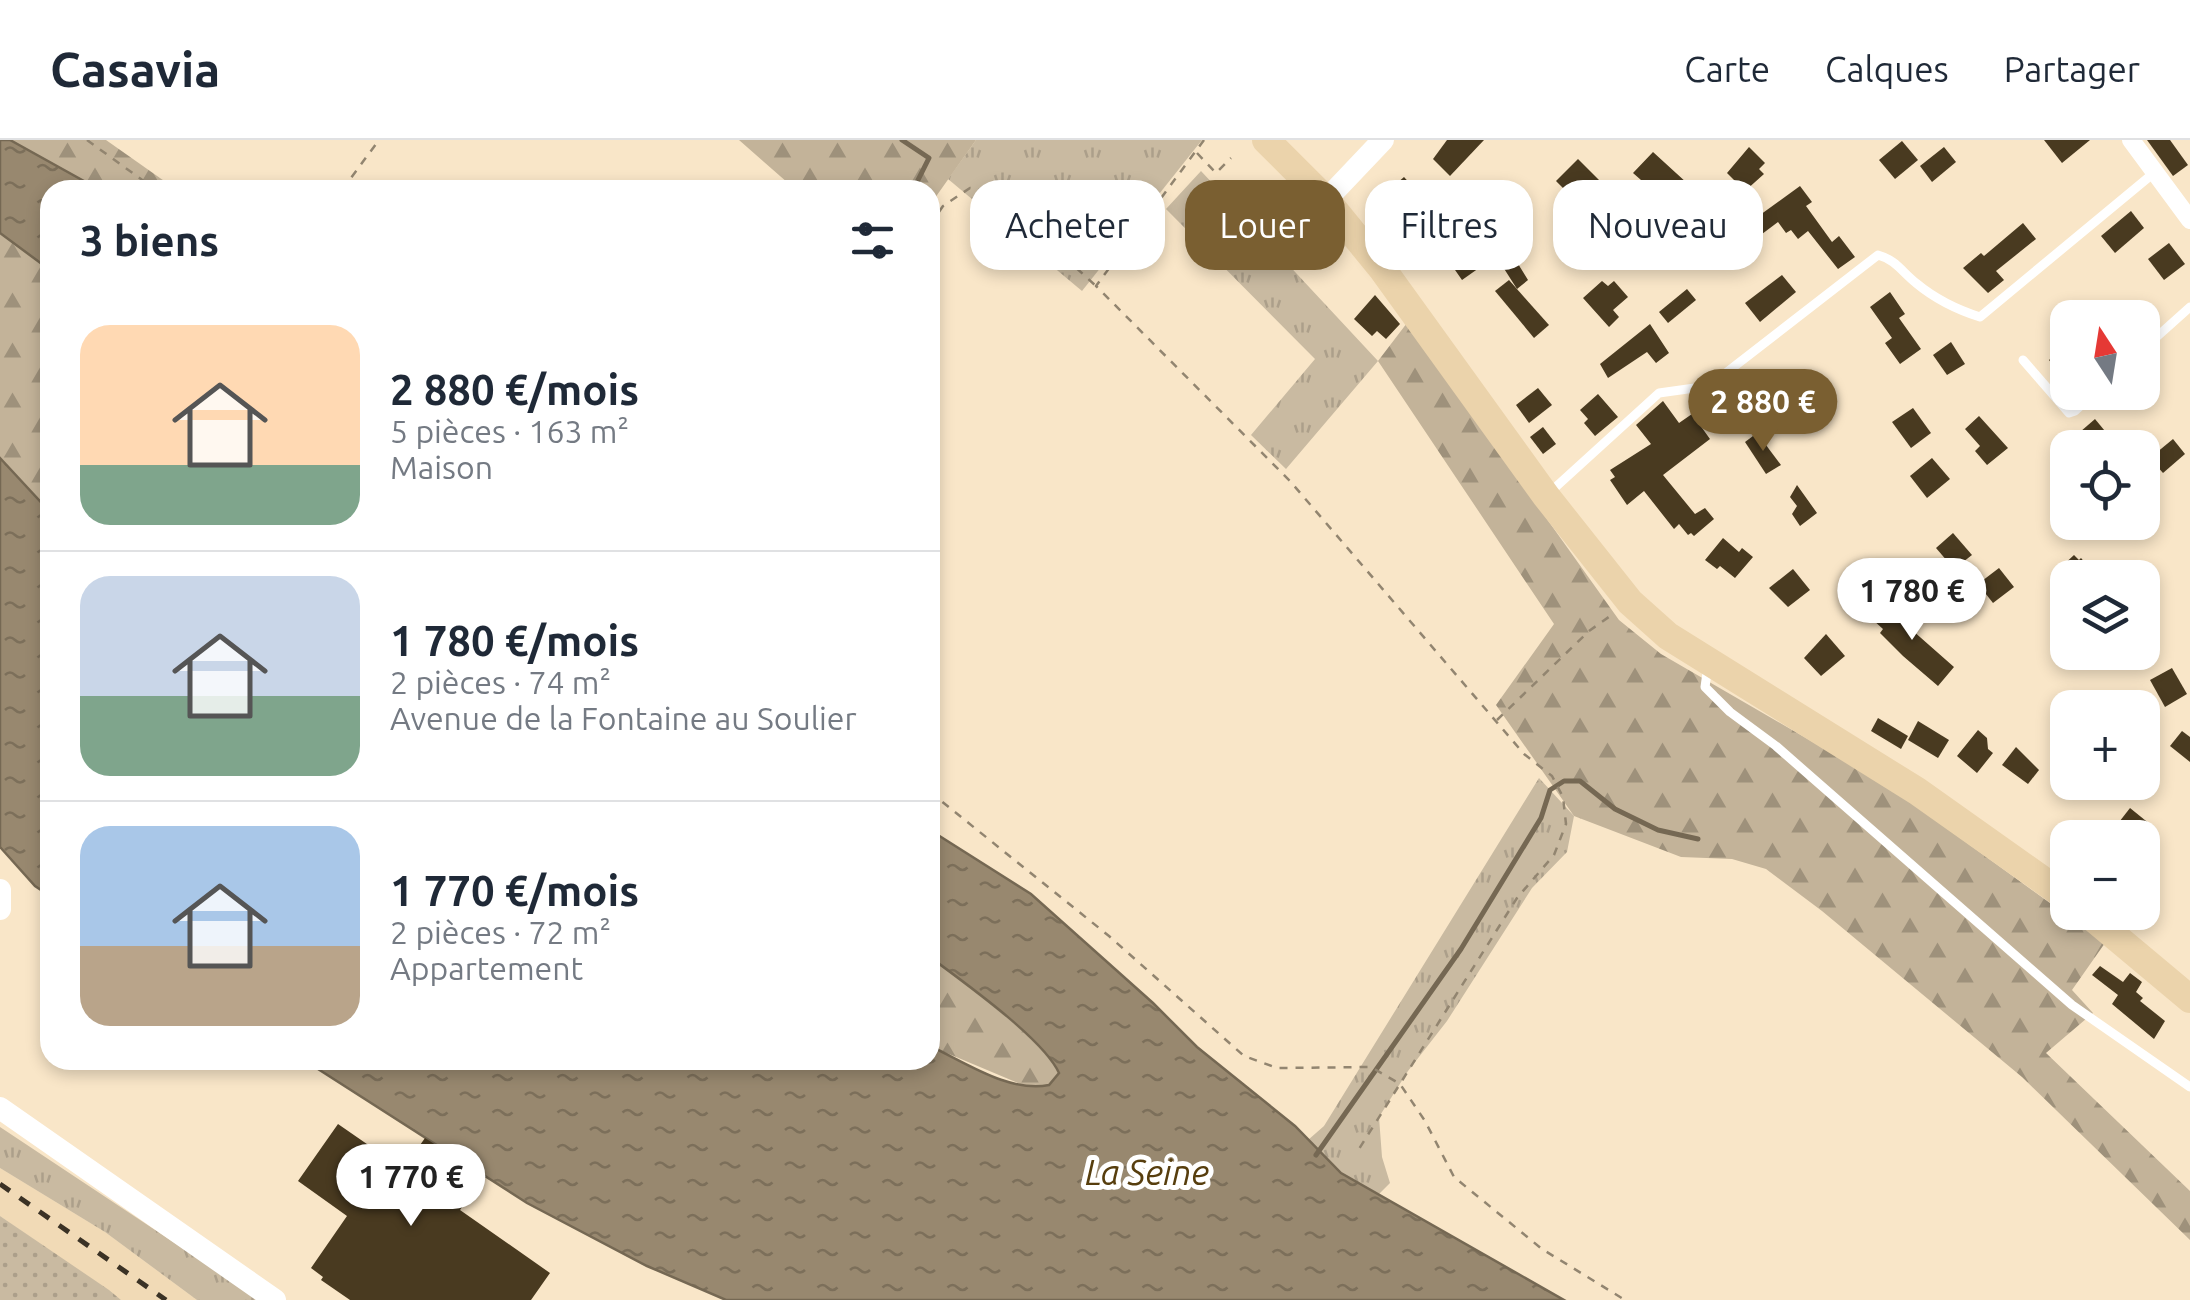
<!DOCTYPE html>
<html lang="fr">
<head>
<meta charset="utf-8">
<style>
  body { margin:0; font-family:Ubuntu,sans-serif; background:#f6f6f7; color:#1f2937; height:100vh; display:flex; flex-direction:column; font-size:38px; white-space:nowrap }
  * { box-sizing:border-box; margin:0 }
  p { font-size:32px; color:#747a83 }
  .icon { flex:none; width:55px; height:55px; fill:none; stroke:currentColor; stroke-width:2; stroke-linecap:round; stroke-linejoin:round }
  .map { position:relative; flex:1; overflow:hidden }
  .panel { position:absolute; left:40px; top:40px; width:900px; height:890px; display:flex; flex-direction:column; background:#fff; border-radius:30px; box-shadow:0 5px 15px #0003 }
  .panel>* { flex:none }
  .guide { position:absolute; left:970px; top:40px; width:950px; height:90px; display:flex; gap:20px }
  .needle { width:65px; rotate:348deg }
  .buttons { position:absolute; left:2050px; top:160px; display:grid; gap:20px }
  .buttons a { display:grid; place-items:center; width:110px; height:110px; border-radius:20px; background:#fff; box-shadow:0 5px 15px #0003; font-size:50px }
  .price { position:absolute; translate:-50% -85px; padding:0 22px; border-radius:35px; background:#fff; color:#222; font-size:32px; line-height:65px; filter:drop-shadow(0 2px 5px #0008) }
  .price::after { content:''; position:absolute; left:50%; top:60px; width:30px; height:22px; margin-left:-15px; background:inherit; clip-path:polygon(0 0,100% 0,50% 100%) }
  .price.selected { background:#7a5f31; color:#fff }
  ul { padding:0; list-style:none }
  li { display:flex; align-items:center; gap:30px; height:250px; padding:0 40px }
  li+li { border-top:2px solid #e0e1e3 }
  li span { display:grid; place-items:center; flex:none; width:280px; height:200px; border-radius:30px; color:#555 }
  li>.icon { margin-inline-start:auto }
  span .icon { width:120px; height:120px; fill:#fffc; stroke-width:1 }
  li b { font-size:42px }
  h2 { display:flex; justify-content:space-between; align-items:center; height:120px; padding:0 40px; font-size:42px }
  .chip { padding:0 35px; border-radius:30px; background:#fff; box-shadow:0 5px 15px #0003; font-size:35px; line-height:90px }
  .chip.selected { background:#7a5f31; color:#fff }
  header { display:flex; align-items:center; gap:60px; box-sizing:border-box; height:140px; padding:0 50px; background:#fff; border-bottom:2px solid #e0e1e3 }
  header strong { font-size:48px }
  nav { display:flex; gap:55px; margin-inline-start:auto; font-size:35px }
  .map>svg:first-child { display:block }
  .built { fill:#f1dab6 }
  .grass { fill:url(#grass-tufts) }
  .forest { fill:url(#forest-firs) }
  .park { fill:url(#park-dots) }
  .water { fill:url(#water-ripples); stroke:#756853; stroke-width:2.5 }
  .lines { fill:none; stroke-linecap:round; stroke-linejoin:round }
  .stream { stroke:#756853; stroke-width:5 }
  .building { fill:#493a20 }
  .path { stroke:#928570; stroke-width:2.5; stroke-dasharray:8 8; stroke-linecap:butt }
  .service { stroke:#fff; stroke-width:9 }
  .minor { stroke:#fff; stroke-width:18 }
  .tertiary { stroke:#fff; stroke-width:22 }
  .primary { stroke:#ebd3ab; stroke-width:28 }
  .rail { stroke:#3b3225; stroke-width:5; stroke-dasharray:12 12; stroke-linecap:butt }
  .labels { text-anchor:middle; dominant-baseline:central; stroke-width:10; stroke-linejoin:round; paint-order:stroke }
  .water-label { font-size:35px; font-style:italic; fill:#573e0e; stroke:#fff }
</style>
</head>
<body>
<header>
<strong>Casavia</strong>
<nav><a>Carte</a><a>Calques</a><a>Partager</a></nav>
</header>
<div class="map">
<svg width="2190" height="1160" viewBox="0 0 2190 1160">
  <defs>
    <pattern id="grass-tufts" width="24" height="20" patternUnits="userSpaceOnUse" patternTransform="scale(2.5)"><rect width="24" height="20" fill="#c9baa1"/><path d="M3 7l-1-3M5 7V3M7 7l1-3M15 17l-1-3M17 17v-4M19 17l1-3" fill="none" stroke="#ac9f8a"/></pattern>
    <pattern id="forest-firs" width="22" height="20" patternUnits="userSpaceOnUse" patternTransform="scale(2.5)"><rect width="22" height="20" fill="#c3b399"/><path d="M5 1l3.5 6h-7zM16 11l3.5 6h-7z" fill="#9e917b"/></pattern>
    <pattern id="park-dots" width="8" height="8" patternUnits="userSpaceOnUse" patternTransform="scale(2.5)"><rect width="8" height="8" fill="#c9baa1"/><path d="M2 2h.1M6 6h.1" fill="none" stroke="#ac9f8a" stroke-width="1.8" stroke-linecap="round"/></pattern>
    <pattern id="water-ripples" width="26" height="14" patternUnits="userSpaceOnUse" patternTransform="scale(2.5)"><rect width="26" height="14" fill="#98886f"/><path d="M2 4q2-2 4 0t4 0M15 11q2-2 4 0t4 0" fill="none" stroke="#7c6f5a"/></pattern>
  </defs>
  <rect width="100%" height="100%" fill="#f9e6c8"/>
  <path class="built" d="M0 1028 105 1092 197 1160H121L0 1076Z"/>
  <g class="grass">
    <path d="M976 0H1202L1082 151 948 39Z"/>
    <path d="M1201 31 1378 221 1286 329 1251 295 1315 219 1166 69Z"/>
    <path d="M1539 638 1574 676 1567 712 1532 748 1447 881 1408 931 1379 977 1382 1017 1390 1043 1379 1054 1341 1033 1308 1000 1324 986Z"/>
    <path d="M0 987 238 1145 260 1160H197L105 1092 0 1028Z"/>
  </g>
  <g class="forest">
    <path d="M10 0H106L177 50H100Z"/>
    <path d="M739 0H976L930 65V50H796Z"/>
    <path d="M0 93 50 130V372L0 318Z"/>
    <path d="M1407 183 1619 480 1661 514 1887 645 2105 803 2072 850 2093 873 2046 913 2190 1051V1100L2022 937 1822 771 1766 729 1732 719 1681 717 1574 676 1496 565 1554 484 1378 221Z"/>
    <path d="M930 817C960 840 1045 902 1059 933L1053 943 1039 947 1025 946 930 906Z"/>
  </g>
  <path class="park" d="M0 1076 109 1150 121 1160H0Z"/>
  <g class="water">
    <path d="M0 0H10L100 50H50V130L0 93Z"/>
    <path d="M0 318 50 372V756L35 746 0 707Z"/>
    <path d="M930 690 1031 754 1153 863 1197 907 1295 986 1341 1033 1564 1160H726L647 1126 527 1063 304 920H930V906C965 922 1009 953 1049 945L1059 933C1044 899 962 841 930 817Z"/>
  </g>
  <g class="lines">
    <g class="stream">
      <path d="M902 0 929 18 913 50"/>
      <path d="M1316 1015 1461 809 1541 678 1550 650 1564 641H1580L1615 669 1658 690 1698 699"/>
    </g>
  </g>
  <g class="building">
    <path d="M1447 0H1484L1450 36 1433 19Z"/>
    <path d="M2044 0H2090L2062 23Z"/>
    <path d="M2147 0H2170L2188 25 2173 36Z"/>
    <path d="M1902 1 1918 20 1895 39 1879 20Z"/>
    <path d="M1749 7 1765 23 1759 29 1764 34 1745 51 1727 33Z"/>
    <path d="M1944 7 1956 22 1932 42 1920 26Z"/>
    <path d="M1653 12 1722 75 1701 97 1673 75 1677 71 1670 64 1673 61 1654 42 1649 47 1633 33Z"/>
    <path d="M1578 19 1600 41 1592 49 1613 68 1602 79 1572 45 1566 51 1556 41Z"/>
    <path d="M1404 37 1426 61 1412 74 1389 50Z"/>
    <path d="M1800 46 1812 62 1806 66 1832 102 1839 96 1855 117 1838 129 1808 91 1798 99 1791 90 1786 93 1778 82 1762 94 1753 80Z"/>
    <path d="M1459 66 1468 76 1441 96 1436 89 1437 82Z"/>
    <path d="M2131 71 2144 88 2115 113 2101 96Z"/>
    <path d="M2023 83 2036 99 1996 131 2004 140 1988 153 1963 128 1981 113 1984 116Z"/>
    <path d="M1496 88 1528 140 1517 149 1496 116 1462 140 1439 107 1456 95 1468 114Z"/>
    <path d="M2169 103 2185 124 2164 140 2148 119Z"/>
    <path d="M1782 135 1796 152 1760 182 1745 163Z"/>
    <path d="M1509 140 1549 185 1534 198 1495 151Z"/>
    <path d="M1602 141 1608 146 1614 141 1628 157 1613 170 1619 177 1609 187 1583 158Z"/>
    <path d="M1687 149 1696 160 1668 183 1659 172Z"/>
    <path d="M1890 152 1905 174 1899 178 1921 209 1900 224 1885 203 1892 198 1870 167Z"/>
    <path d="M1375 155 1400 184 1386 199 1377 191 1372 196 1354 179Z"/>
    <path d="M1650 184 1669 213 1656 223 1647 212 1608 238 1600 224Z"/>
    <path d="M1951 202 1965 224 1947 235 1933 215Z"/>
    <path d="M2068 204V243L2049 220Z"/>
    <path d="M1538 248 1552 265 1529 283 1516 265Z"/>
    <path d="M1598 254 1618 277 1595 296 1584 283 1588 279 1580 270Z"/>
    <path d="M1663 261 1679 283 1692 274 1710 299 1663 335 1695 374 1705 368 1714 379 1694 396 1691 393 1688 395 1679 384 1674 389 1644 351 1627 365 1610 340 1615 337 1610 330 1651 304 1636 285Z"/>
    <path d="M1913 268 1931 293 1911 308 1892 282Z"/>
    <path d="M1979 276 2008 308 1987 325 1975 311 1980 306 1965 289Z"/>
    <path d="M2095 279 2119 308H2093L2080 292Z"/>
    <path d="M1543 287 1556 304 1543 314 1530 297Z"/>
    <path d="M1757 293 1781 325 1766 334 1745 302Z"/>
    <path d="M2173 299 2185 314 2163 333 2150 318Z"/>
    <path d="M1932 318 1950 339 1927 358 1910 336Z"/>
    <path d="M1797 345 1817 373 1800 386 1792 374 1797 366 1790 357Z"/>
    <path d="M1953 393 1972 415 1954 429 1936 408Z"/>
    <path d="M1723 398 1739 412 1742 408 1753 417 1735 438 1720 426 1717 429 1705 420Z"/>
    <path d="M2074 415 2079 420 2081 418 2098 438H2066L2059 429Z"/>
    <path d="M1999 428 2014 447 1993 463 1978 444Z"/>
    <path d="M1793 429 1810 450 1788 467 1769 448Z"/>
    <path d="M1894 460 1918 485 1912 490 1954 527 1938 546 1903 516 1880 493 1883 489 1873 480Z"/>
    <path d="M1826 494 1845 516 1821 536 1804 518Z"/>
    <path d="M2172 528 2187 554 2165 567 2150 540Z"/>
    <path d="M1878 578 1908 596 1901 609 1871 591Z"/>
    <path d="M1918 581 1949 600 1938 618 1908 600Z"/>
    <path d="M1978 590 1987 598 1988 609 1993 613 1977 633 1957 616Z"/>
    <path d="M2182 591 2190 597V622L2170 606Z"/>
    <path d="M2016 607 2039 630 2028 644 2002 625Z"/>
    <path d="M2068 642H2103L2089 660Z"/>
    <path d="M2130 668 2151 685 2141 698H2130L2116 686Z"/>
    <path d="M2100 826 2123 842 2130 833 2142 842 2136 852 2143 858 2140 861 2165 881 2154 899 2112 864 2118 855 2092 835Z"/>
    <path d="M338 984 403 1029 425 998 484 1036 460 1070 550 1133 531 1160H350L321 1140 323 1137 311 1128 347 1076 298 1041Z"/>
  </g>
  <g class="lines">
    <g class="path">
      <path d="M87 0 156 50"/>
      <path d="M1204 0 1096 146 1290 341 1524 614 1552 636 1563 657 1566 684 1554 715 1517 758 1359 1009"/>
      <path d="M1197 13 1216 33 1231 18"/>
      <path d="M342 50 379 0"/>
      <path d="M1286 74 1296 65"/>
      <path d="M930 85 943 66 970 48 993 52 1096 146"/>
      <path d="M1497 580 1589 491 1613 474"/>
      <path d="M930 652 1109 796 1244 916 1277 928 1371 927 1400 944 1425 981 1454 1037 1542 1109 1625 1160"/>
    </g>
    <g class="service">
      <path d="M2142 210 2190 167"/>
      <path d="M2023 220 2069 273 2075 271 2096 252"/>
      <path d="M1548 354 1659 253 1709 246 1878 115C1896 120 1902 132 1916 143 1934 158 1958 170 1980 177L2155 32"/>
      <path d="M1708 526 1705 547 1730 572 1776 606 2072 865 2190 947"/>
    </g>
    <path class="minor" d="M2131 0 2190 80"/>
    <g class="tertiary">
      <path d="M1326 60 1383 0"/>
      <path d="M0 750V769"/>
      <path d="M0 968 275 1160"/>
    </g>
    <g class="primary">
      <path d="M1266 0 1326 60 1383 130 1546 356 1630 462 1668 496 1917 651 2068 758"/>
      <path d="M2086 772 2190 859"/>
    </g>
    <path class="rail" d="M0 1044 166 1160"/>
  </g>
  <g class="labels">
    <g class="water-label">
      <text x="1147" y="1032">La Seine</text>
    </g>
  </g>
</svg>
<div class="buttons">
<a><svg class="needle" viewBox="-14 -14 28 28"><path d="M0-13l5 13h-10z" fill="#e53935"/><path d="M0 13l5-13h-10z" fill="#747a83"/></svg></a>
<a><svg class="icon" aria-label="locate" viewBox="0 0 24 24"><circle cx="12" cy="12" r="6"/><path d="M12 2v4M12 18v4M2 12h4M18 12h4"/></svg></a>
<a><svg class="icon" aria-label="layers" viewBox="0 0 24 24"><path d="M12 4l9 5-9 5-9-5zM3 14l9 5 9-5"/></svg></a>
<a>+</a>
<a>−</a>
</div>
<b class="price selected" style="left:1763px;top:314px">2 880 €</b>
<b class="price" style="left:1912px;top:503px">1 780 €</b>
<b class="price" style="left:411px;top:1089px">1 770 €</b>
<div class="guide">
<a class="chip">Acheter</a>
<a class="chip selected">Louer</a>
<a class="chip">Filtres</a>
<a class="chip">Nouveau</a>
</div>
<section class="panel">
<h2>3 biens<svg class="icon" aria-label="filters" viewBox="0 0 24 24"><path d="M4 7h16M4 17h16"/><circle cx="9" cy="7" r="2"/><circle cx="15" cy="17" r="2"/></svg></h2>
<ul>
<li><span style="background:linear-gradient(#ffd9b3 70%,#7fa58c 0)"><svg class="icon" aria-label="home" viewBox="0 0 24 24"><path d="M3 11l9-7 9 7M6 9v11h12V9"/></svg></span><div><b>2 880 €/mois</b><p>5 pièces · 163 m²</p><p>Maison</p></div></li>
<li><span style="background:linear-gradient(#c9d6e8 60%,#7fa58c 0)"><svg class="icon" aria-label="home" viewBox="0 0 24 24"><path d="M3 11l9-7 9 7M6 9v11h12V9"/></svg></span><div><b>1 780 €/mois</b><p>2 pièces · 74 m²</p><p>Avenue de la Fontaine au Soulier</p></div></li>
<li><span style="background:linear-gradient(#a9c7e8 60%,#b9a48a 0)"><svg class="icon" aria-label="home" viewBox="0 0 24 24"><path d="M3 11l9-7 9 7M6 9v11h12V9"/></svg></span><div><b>1 770 €/mois</b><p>2 pièces · 72 m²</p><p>Appartement</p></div></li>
</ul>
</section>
</div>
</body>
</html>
